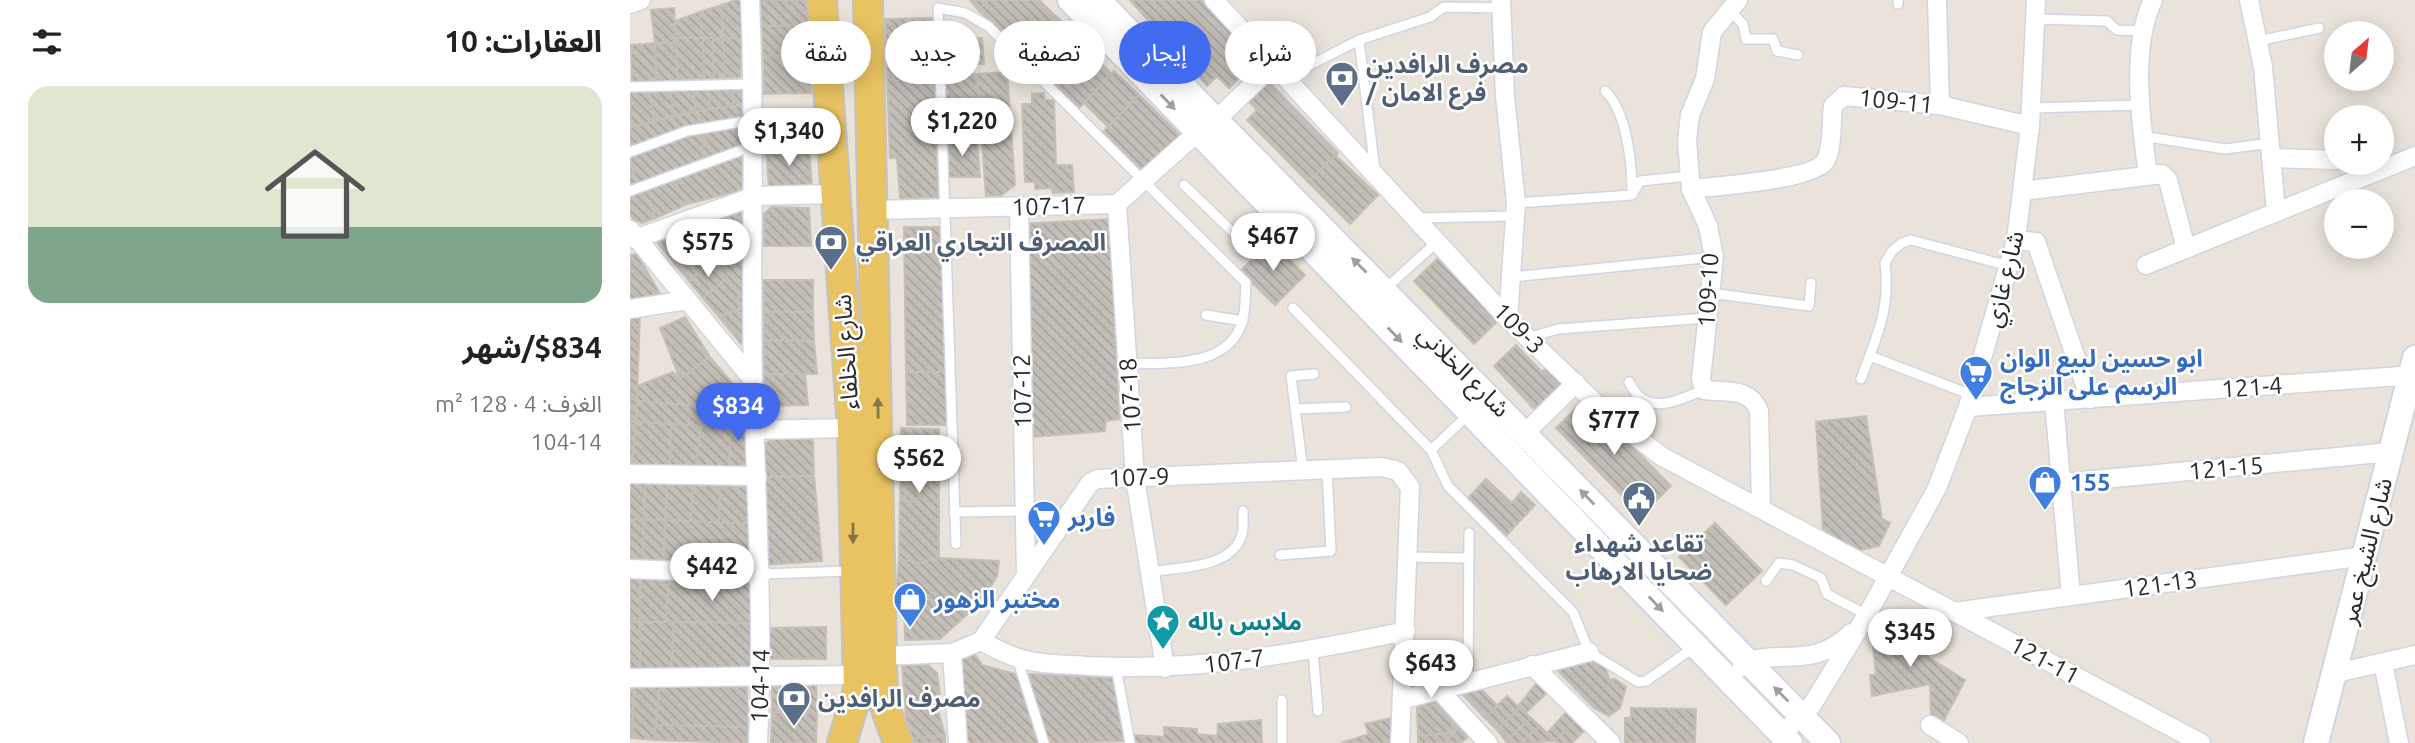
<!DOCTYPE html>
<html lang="ar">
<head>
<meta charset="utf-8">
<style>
  body { margin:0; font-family:Ubuntu,"Noto Sans Arabic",sans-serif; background:#f6f6f6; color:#222; direction:rtl; height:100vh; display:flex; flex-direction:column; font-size:26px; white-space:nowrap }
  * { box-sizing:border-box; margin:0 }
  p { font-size:23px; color:#767676 }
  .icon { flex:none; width:38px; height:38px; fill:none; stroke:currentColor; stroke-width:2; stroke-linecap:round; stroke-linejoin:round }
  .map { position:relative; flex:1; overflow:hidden; direction:ltr }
  .details { display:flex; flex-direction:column; background:#fff; width:630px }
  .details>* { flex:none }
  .hud { position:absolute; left:21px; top:21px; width:665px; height:63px; direction:rtl; display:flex; gap:14px }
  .needle { width:46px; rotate:28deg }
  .tools { position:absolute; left:1694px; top:21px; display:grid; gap:14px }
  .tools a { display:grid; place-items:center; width:70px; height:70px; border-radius:50%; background:#fff; box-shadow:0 4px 18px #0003; font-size:35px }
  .price { position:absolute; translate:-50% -60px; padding:0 16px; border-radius:24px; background:#fff; color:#222; font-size:23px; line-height:46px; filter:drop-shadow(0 2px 4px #0008) }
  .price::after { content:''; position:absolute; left:50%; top:42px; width:21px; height:16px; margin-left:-10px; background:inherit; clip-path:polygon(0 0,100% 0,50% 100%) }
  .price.on { background:#436bf0; color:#fff }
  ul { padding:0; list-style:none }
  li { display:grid; align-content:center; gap:14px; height:371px; padding:0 28px }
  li+li { border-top:2px solid #e0e0e0 }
  li span { display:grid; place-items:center; height:217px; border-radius:21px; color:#555 }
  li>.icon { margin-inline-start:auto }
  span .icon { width:126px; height:126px; fill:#fffc; stroke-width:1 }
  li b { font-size:30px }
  h2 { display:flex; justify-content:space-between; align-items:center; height:84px; padding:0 28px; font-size:30px }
  .chip { padding:0 24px; border-radius:32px; background:#fff; box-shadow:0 4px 18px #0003; font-size:24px; line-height:63px }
  .chip.on { background:#436bf0; color:#fff }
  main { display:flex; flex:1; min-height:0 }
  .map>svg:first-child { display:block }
  .building { fill:url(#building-back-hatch); stroke:#c5bfb5; stroke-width:2 }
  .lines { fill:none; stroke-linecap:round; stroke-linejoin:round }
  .lane-casing { stroke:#d1d4e1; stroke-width:12 }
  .street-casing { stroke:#d1d4e1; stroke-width:21 }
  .secondary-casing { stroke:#d1d4e1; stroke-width:28 }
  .primary-casing { stroke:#c3c3c3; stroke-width:32 }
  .lane { stroke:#fff; stroke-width:9 }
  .street { stroke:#fff; stroke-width:18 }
  .secondary { stroke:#fff; stroke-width:24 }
  .primary { stroke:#e9c362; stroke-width:28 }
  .oneway { fill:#9f9f9f }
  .oneway2 { fill:#897646 }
  .labels { text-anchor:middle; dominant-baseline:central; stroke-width:5; stroke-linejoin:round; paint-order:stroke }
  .service-label { font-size:24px; font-weight:bold; fill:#4e5e75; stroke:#fff; text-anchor:start }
  .street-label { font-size:24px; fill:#292929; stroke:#fff }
  .shop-label { font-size:24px; font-weight:bold; fill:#366cbe; stroke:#fff; text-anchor:start }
  .culture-label { font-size:24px; font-weight:bold; fill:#0d838f; stroke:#fff; text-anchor:start }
</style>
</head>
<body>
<main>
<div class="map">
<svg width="1785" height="743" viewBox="0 0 1785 743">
  <defs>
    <pattern id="building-back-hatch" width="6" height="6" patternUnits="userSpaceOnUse" patternTransform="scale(1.75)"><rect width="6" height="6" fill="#c3beb7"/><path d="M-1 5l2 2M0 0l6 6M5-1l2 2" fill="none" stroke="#a8a39d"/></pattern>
  </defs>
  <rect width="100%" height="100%" fill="#eae3db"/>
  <g class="building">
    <path d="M106 0H114L113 39 93 38 91 5Z"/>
    <path d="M130 0H182L180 25 132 26Z"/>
    <path d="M340 0H357L349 11Z"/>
    <path d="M357 0H409L427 17 395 53 349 11Z"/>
    <path d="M500 0H576L628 59 599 88 587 76 577 86Z"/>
    <path d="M91 5 93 38H73L69 12Z"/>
    <path d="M44 8 46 43H25L21 10Z"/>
    <path d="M69 12 73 38H46L45 21Z"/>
    <path d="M427 17 453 43 418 75 395 53Z"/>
    <path d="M303 18 308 197 270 199 267 158H260L255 19Z"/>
    <path d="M180 25V55L133 56 132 26Z"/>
    <path d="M46 38H73L74 79 47 80Z"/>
    <path d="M73 38H83L84 79H74Z"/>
    <path d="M83 38H93L95 78 84 79Z"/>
    <path d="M93 38 113 39 110 77 95 78Z"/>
    <path d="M352 38 354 64 318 65 323 41Z"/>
    <path d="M25 43H46L47 80 26 82Z"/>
    <path d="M25 43 26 82 2 84 1 45Z"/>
    <path d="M454 46 482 74 448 109 420 81Z"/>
    <path d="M180 55 181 93 134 94 133 56Z"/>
    <path d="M484 71 509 95 478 127 454 103Z"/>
    <path d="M377 72 385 185 372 195 356 196 347 74Z"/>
    <path d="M347 74 351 134 315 135 313 75Z"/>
    <path d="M633 76 708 153 678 182 617 120 627 110 613 95Z"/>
    <path d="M103 87V106L80 110 79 88Z"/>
    <path d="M103 87H114L115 105 103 106Z"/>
    <path d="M63 88 66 111 44 115 40 90Z"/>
    <path d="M63 88H79L80 110 66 111Z"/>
    <path d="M40 90 44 115 24 121 20 92Z"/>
    <path d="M0 92H20L24 121 1 128Z"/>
    <path d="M414 93 415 100H424L426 165H442L444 192 423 193 421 188 405 189V182H395L392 104H402V94Z"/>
    <path d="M509 95 552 137 515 173 473 132Z"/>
    <path d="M115 105 116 117 70 125 66 111Z"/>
    <path d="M66 111 70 125 0 148V128Z"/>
    <path d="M178 118 179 149 136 150 135 119Z"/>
    <path d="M117 123 119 144 75 162 70 148 77 142 71 132Z"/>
    <path d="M71 132 77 142 70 148 75 162 6 183 0 156Z"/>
    <path d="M347 139 350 177H316L315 140Z"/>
    <path d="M179 149 182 185 139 187 136 150Z"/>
    <path d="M117 153V189L57 204 44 179Z"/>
    <path d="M705 155 748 195 720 224 678 182Z"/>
    <path d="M0 159 6 183 0 185Z"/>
    <path d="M44 179 57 204 26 218 13 191Z"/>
    <path d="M13 191 26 218 12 223 3 219 0 214V195Z"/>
    <path d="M141 207 179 208 181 246H134V214Z"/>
    <path d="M121 208 120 305 109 309 108 292 71 245 111 229 112 211Z"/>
    <path d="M112 211 111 229 71 245 58 229Z"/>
    <path d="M480 219 489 419 476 421 475 431 403 437 390 224Z"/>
    <path d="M274 227H313L318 372H276Z"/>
    <path d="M58 229 71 245 45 264 25 240Z"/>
    <path d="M641 241 675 275 645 305 610 271Z"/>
    <path d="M71 245 83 260 59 281 45 264Z"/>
    <path d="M7 254 32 297 0 302V255Z"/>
    <path d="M811 255 871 318 844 344 784 281Z"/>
    <path d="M83 260 97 278 73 298 59 281Z"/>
    <path d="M97 278 108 292 109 309 89 317 73 298Z"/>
    <path d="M133 280H183V312H134Z"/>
    <path d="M120 305V338L111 344 89 317Z"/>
    <path d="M134 312H183L184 341 134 340Z"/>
    <path d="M10 314 6 422H0V316Z"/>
    <path d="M55 317 80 357 50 379 30 328Z"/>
    <path d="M134 340 184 341 187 374H134Z"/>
    <path d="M886 345 912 372 916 368 933 386 904 409 864 366Z"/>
    <path d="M80 357 101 382 66 406 7 401V386L43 372 50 379Z"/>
    <path d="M276 372H318L317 425H277Z"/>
    <path d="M134 374H175L178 405 142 406 136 396Z"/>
    <path d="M101 382 106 388V403L101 417 71 426 6 422 7 401 66 406Z"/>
    <path d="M956 399 1041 486 1011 515 926 428Z"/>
    <path d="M1236 416 1252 519 1260 523 1249 546 1227 551 1193 529 1186 422Z"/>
    <path d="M101 417 117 418 116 468 99 467Z"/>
    <path d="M101 417 99 467 66 465 71 426Z"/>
    <path d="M0 422H6L2 465H0Z"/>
    <path d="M6 422 41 424 40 465H2Z"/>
    <path d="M41 424 71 426 66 465H40Z"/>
    <path d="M271 428 309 429V558L289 563 269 559Z"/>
    <path d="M141 439H183L184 476 133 477 135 444Z"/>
    <path d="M184 476 192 561 135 565 133 477Z"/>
    <path d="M856 479 882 503 891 492 905 505 876 536 836 500Z"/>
    <path d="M0 482 15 483 14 520 0 519Z"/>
    <path d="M15 483 37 484 35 520H14Z"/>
    <path d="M37 484 63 485 61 521 35 520Z"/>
    <path d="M63 485 90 486 89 523 61 521Z"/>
    <path d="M90 486 124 487 125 524 89 523Z"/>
    <path d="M276 486 289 487 288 502 275 501Z"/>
    <path d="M0 519 14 520 13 560H0Z"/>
    <path d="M14 520H35L34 561 13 560Z"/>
    <path d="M35 520 125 524 126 564 34 561Z"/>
    <path d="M1085 523 1132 571 1096 605 1049 557Z"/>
    <path d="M309 558 369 561 367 576 353 600 310 639 275 640 274 608 265 607 269 559 289 563Z"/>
    <rect x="0" y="578" width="10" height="44"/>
    <path d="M10 578 39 580 36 622H10Z"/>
    <path d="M39 580 128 585 127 623 36 622Z"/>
    <path d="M1255 615 1260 616 1287 650 1335 680 1313 722 1301 715 1300 684 1242 696 1240 675H1246L1242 636Z"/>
    <rect x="0" y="622" width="10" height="46"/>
    <path d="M10 622H44L42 668H10Z"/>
    <path d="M44 622 127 623 126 668H42Z"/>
    <path d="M196 627V659H137V628Z"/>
    <path d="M343 651 352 665 390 675 408 743H337L329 656Z"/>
    <path d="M957 658 976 667 979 680 985 679 996 687 990 708 979 716 964 708 928 671 934 664Z"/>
    <path d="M272 665H298L307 673 310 694 304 696 315 735 278 739Z"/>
    <path d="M398 674 482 678 496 741 416 743Z"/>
    <path d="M142 679 186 682 187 713 142 712Z"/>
    <path d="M909 680 919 691 896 713 888 706Z"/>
    <path d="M845 683 868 706 855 718 833 695Z"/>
    <path d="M30 686 24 740 2 738 4 687Z"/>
    <path d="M30 686 117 687 118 727 26 725Z"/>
    <path d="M0 687H4L2 738H0Z"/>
    <path d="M808 692 820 704 787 707 786 698Z"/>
    <path d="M877 696 890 708 867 730 855 718Z"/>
    <path d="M820 704 823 733 788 736 787 707Z"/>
    <path d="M820 704 833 718 823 733Z"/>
    <path d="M890 708 901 718 876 741 867 730Z"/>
    <path d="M1001 708 1066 709 1065 743H995V718H1001Z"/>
    <path d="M938 710 948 718 925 741 917 733Z"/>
    <path d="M142 712 187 713 186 743H141Z"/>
    <path d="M769 716 766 743H711L739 734 735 724Z"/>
    <path d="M901 718 910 726 891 743H879L876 741Z"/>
    <path d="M948 718 958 727 942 743H928L925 741Z"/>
    <path d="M631 720 632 743H587L588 724Z"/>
    <path d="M833 724 842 733 831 743H814Z"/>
    <path d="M26 725 118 727 117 743 24 740Z"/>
    <path d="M910 726 925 741 891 743Z"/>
    <path d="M534 727 567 729V734L586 736V743H505L504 735 534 737Z"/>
    <path d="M823 733 814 743H788V736Z"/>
    <path d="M315 735V743H281V739Z"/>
  </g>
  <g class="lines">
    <defs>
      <g id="lane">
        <path d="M1268 0V4"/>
        <path d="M1099 10 1113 24 1116 39H1143L1147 51 1168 55"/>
        <path d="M1405 19 1477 21 1487 30 1513 31"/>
        <path d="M729 40 745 171"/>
        <path d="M1628 41 1689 28"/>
        <path d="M655 78 729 40 800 17 814 7 872 8"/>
        <path d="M0 87 124 84"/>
        <path d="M975 91C997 112 1002 163 1002 193"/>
        <path d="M1401 108 1510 105"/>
        <path d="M1512 136 1595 149 1641 143"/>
        <path d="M0 152 57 131 123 120"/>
        <path d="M554 185 609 238 626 242 649 218"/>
        <path d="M0 191 123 146"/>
        <path d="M886 203 1002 195 1010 181 1060 176"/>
        <path d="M786 218 884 216"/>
        <path d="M882 277 1084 257"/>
        <path d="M754 290 807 242"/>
        <path d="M1080 293 1179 306 1181 283"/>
        <path d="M663 308 801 450 818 486 943 612 959 652 1008 682 1016 681 1063 648"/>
        <path d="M576 315 613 321"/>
        <path d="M898 338 928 329 1077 318"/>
        <path d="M1240 356 1342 395"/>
        <path d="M1231 379C1246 338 1261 309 1255 263L1262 251 1272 243 1281 240 1379 266"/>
        <path d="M999 382C1016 418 1045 401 1074 390"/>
        <path d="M665 409 716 407"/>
        <path d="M801 450 838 415"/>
        <path d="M673 471 661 376 684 374"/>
        <path d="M324 512 395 511"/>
        <path d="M326 544 308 8 335 13 358 26 616 283C615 295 616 310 612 322 598 369 537 362 498 364"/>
        <path d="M650 555 701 551 697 470"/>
        <path d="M778 557 839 558"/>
        <path d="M520 572C548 567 603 569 612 534 614 527 613 518 613 511"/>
        <path d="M132 574 221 571"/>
        <path d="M1136 581 1149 563 1163 565 1191 578 1197 594 1237 615"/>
        <path d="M683 650 688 711"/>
        <path d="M387 658 414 743"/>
        <path d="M486 667 500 743"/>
        <path d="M838 682 839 533"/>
        <path d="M652 700V743"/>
      </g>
      <g id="street">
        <path d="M120 0C126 128 120 255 123 382 126 503 134 622 128 743"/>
        <path d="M584 0 878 319 980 417 1031 456 1571 743"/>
        <path d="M871 0 875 96 886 203 878 319"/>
        <path d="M1108 0 1082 32 1075 79 1060 115 1057 141 1061 189 1078 226 1084 257 1071 379 1074 390C1097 393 1120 387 1129 411L1131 509"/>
        <path d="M1307 0 1310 105"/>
        <path d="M1619 0 1633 67 1646 212"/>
        <path d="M0 4 11 0"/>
        <path d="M586 120 643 65"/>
        <path d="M1643 158 1706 160"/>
        <path d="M1518 175C1511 124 1500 47 1523 0"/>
        <path d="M1061 189C1086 186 1186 180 1196 160 1203 146 1201 121 1203 106L1214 96 1310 105 1400 126"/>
        <path d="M1393 191 1532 174 1538 180 1556 249"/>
        <path d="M487 204 505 478 535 668"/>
        <path d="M389 207 396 575"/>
        <path d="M244 210 487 204 568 132"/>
        <path d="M0 230 123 380"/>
        <path d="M5 239 125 196 205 194"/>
        <path d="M1386 240 1406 242 1460 399"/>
        <path d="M1516 265 1785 156"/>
        <path d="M0 309 57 300"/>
        <path d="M1424 401 1441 596"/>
        <path d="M1338 407 1785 375"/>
        <path d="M125 430 222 428"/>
        <path d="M895 433 946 383"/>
        <path d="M0 474 127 476"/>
        <path d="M1431 483 1761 452"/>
        <path d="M0 569 132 574"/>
        <path d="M1324 612 1735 556"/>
        <path d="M351 641C362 647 373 653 385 657 408 665 434 664 459 666 567 672 670 653 776 631"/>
        <path d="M322 653 328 743"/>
        <path d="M253 656 322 653 351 641 460 483 467 479 752 467 768 471 780 487 770 743"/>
        <path d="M1753 663 1769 743"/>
        <path d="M902 665 981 743"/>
        <path d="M1112 667C1139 644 1180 674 1221 633"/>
        <path d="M1706 673 1785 655"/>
        <path d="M0 678 228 675"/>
        <path d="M809 690 858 743"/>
        <path d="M774 699 959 652"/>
        <path d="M1300 725 1329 743"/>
        <path d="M1152 734 1182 705 1237 615 1307 488 1338 407 1386 240 1400 126 1406 0"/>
      </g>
      <g id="secondary">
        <path d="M440 0 1160 743"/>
        <path d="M468 0 1198 743"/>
        <path d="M1686 743 1785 358"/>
      </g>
      <g id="primary">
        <path d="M192 0 222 428 228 690 212 743"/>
        <path d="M238 0 253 701 268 743"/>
      </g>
    </defs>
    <use href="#lane" class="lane-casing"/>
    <use href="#street" class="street-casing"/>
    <use href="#secondary" class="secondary-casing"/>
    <use href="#primary" class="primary-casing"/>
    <use href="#lane" class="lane"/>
    <use href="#street" class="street"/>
    <use href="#secondary" class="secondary"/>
    <use href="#primary" class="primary"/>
  </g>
  <defs><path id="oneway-solid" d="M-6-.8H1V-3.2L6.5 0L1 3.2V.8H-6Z" transform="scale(1.75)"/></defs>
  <g class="oneway">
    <use href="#oneway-solid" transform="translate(538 102) rotate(46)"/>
    <use href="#oneway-solid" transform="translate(729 265) rotate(-135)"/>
    <use href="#oneway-solid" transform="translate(765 335) rotate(46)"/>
    <use href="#oneway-solid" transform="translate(957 497) rotate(-134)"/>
    <use href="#oneway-solid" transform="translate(1026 604) rotate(46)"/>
    <use href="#oneway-solid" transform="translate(1151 694) rotate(-135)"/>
  </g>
  <g class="oneway2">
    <use href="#oneway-solid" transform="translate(248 408) rotate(-91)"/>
    <use href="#oneway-solid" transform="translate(223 533) rotate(90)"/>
  </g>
  <defs>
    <symbol id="bank-pin" viewBox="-11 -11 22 30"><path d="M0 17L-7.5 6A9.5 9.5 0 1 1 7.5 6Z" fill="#5c6f8a" stroke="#fff"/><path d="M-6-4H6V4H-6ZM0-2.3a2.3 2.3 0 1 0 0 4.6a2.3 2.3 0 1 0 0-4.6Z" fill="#fff"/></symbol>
    <symbol id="supermarket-pin" viewBox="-11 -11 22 30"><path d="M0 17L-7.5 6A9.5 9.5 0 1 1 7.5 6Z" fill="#3f7fe0" stroke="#fff"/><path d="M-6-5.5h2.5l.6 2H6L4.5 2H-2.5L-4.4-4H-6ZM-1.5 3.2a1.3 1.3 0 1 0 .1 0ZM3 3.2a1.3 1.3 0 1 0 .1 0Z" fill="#fff"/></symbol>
    <symbol id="shop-pin" viewBox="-11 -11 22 30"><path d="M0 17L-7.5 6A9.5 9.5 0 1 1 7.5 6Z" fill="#3f7fe0" stroke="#fff"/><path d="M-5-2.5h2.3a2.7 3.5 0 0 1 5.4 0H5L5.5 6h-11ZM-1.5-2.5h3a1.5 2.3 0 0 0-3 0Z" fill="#fff"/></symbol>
    <symbol id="civic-pin" viewBox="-11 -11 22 30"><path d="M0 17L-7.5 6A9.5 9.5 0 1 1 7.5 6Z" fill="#5c6f8a" stroke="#fff"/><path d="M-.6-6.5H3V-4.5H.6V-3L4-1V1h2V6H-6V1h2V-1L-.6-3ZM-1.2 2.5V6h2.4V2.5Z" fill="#fff"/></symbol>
    <symbol id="sight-pin" viewBox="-11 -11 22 30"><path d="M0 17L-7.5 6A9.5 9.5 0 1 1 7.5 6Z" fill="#0f9aa8" stroke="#fff"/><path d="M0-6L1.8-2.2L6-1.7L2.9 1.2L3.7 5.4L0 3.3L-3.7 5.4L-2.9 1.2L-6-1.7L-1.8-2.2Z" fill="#fff"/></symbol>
  </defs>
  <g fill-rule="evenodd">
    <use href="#bank-pin" x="693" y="59" width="38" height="52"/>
    <use href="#bank-pin" x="182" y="223" width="38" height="52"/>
    <use href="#supermarket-pin" x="1327" y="353" width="38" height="52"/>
    <use href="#shop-pin" x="1396" y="463" width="38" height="52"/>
    <use href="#civic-pin" x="990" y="479" width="38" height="52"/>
    <use href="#supermarket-pin" x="395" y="498" width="38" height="52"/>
    <use href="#shop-pin" x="261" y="580" width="38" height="52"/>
    <use href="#sight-pin" x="514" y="602" width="38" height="52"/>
    <use href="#bank-pin" x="145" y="679" width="38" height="52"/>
  </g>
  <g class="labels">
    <g class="service-label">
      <text x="736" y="64">مصرف الرافدين<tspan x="736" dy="28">/ فرع الامان</tspan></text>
      <text x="226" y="242">المصرف التجاري العراقي</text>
      <text x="1009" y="543" text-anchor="middle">تقاعد شهداء<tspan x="1009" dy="28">ضحايا الارهاب</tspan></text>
      <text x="188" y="698">مصرف الرافدين</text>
    </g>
    <g class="street-label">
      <text transform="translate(1266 101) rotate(6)">109-11</text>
      <text transform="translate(419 206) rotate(-2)">107-17</text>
      <text transform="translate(1374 279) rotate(-76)">شارع غازي</text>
      <text transform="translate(1078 290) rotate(-87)">109-10</text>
      <text transform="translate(889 328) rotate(45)">109-3</text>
      <text transform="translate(216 352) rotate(-94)">شارع الخلفاء</text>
      <text transform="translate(834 371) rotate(45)">شارع الخلاني</text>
      <text transform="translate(1622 387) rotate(-4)">121-4</text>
      <text transform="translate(392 391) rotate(-91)">107-12</text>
      <text transform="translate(500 395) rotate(-94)">107-18</text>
      <text transform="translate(1596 468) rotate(-5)">121-15</text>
      <text transform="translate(509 477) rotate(-2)">107-9</text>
      <text transform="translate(1736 551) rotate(-76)">شارع الشيخ عمر</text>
      <text transform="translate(1530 584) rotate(-8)">121-13</text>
      <text transform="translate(1415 660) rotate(28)">121-11</text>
      <text transform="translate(604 661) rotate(-7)">107-7</text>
      <text transform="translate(130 686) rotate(-88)">104-14</text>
    </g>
    <g class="shop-label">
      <text x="1370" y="358">ابو حسين لبيع الوان<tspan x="1370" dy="28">الرسم على الزجاج</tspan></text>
      <text x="1440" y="482">155</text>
      <text x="438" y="517">فاربر</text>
      <text x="304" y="599">مختبر الزهور</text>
    </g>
    <g class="culture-label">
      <text x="558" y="621">ملابس باله</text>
    </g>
  </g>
</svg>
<div class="tools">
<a><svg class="needle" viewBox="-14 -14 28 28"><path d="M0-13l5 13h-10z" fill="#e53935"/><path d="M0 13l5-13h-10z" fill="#767676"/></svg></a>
<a>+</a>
<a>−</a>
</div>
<b class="price" style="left:332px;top:158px">$1,220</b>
<b class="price" style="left:159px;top:168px">$1,340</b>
<b class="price" style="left:643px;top:273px">$467</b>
<b class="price" style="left:78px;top:279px">$575</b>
<b class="price on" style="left:108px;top:443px">$834</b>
<b class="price" style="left:984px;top:457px">$777</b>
<b class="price" style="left:289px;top:495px">$562</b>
<b class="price" style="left:82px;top:603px">$442</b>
<b class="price" style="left:1280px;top:669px">$345</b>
<b class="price" style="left:801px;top:700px">$643</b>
<div class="hud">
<a class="chip">شراء</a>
<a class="chip on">إيجار</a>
<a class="chip">تصفية</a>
<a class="chip">جديد</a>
<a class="chip">شقة</a>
</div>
</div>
<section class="details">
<h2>العقارات: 10<svg class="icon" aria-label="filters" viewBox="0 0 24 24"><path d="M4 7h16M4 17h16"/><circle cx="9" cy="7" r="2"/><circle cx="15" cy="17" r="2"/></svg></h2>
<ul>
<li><span style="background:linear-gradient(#dfe7d0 65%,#7fa58c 0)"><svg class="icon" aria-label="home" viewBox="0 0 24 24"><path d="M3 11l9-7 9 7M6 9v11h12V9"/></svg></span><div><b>$834/شهر</b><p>الغرف: 4 · 128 m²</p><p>104-14</p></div></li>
</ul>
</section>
</main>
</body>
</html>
